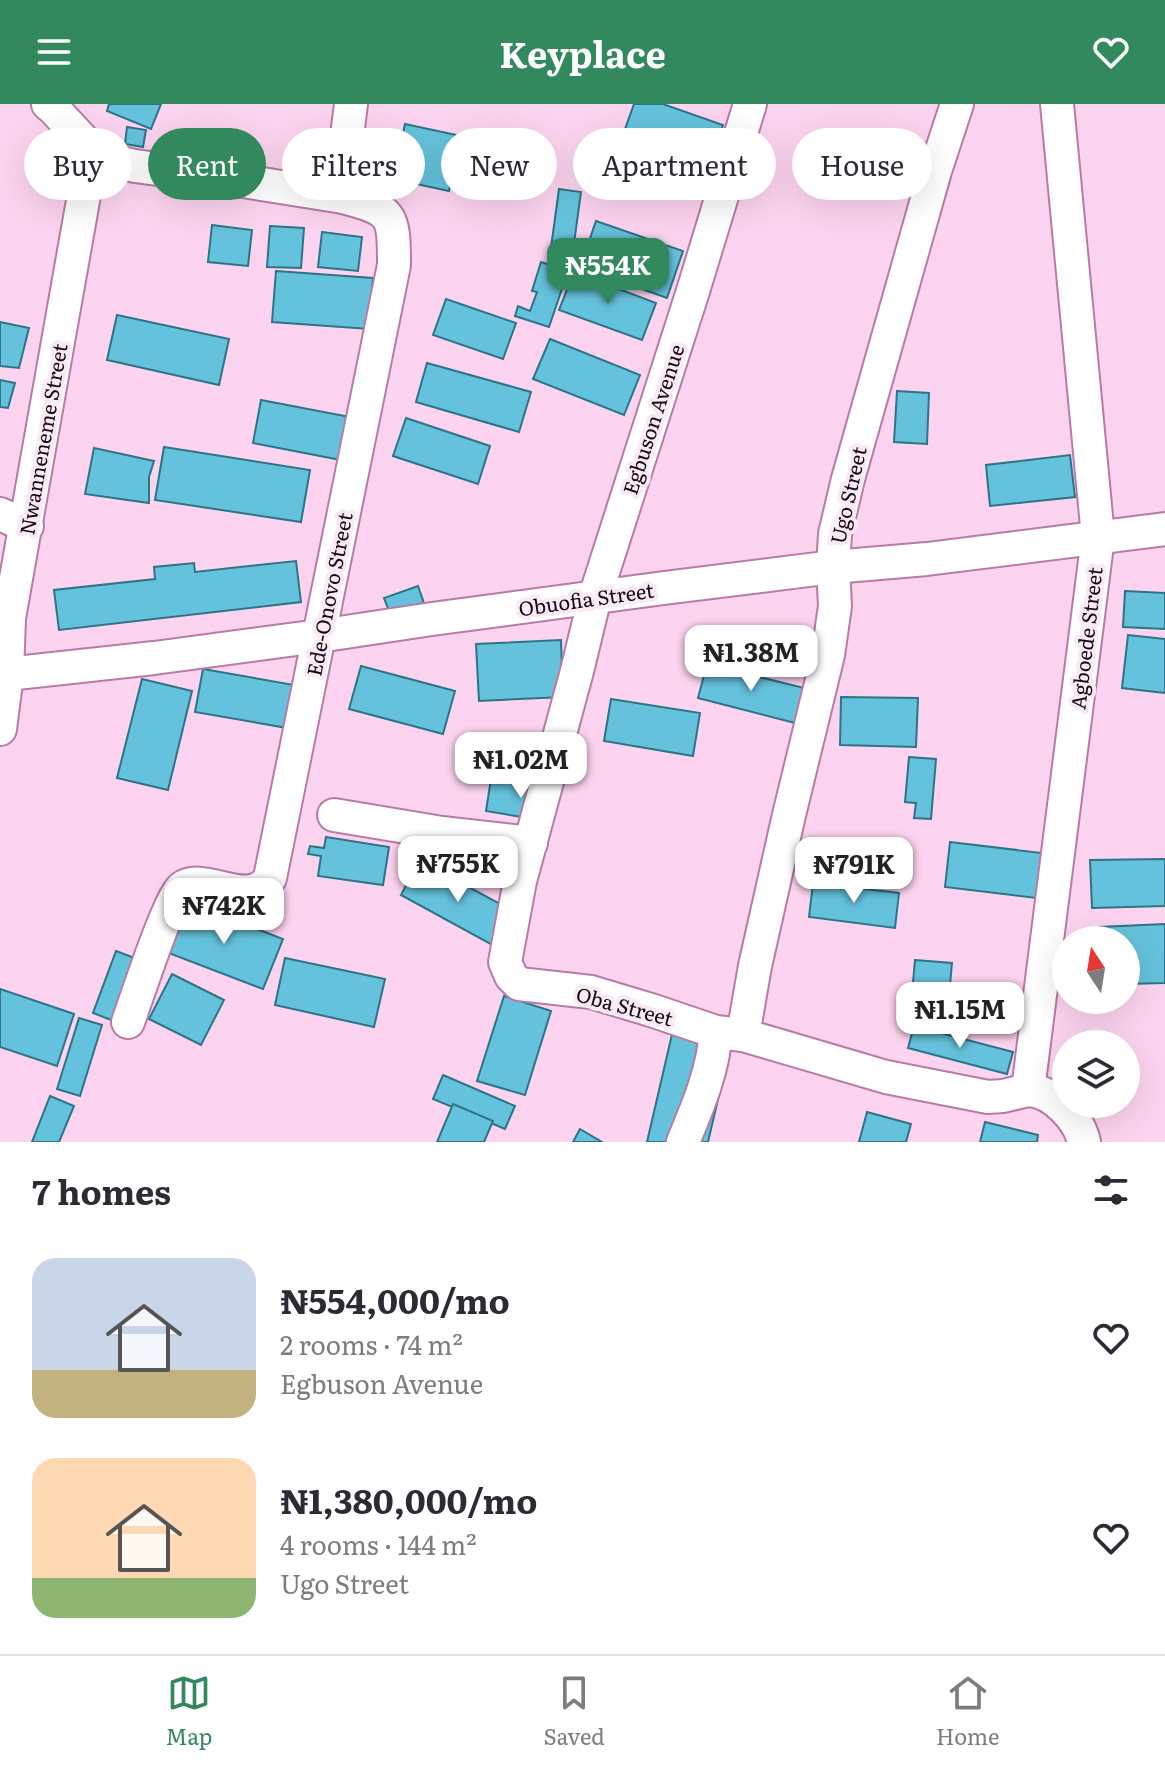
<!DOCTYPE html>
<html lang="en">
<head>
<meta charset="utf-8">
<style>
  body { margin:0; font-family:Literata,serif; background:#f2f2f3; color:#2b2b33; height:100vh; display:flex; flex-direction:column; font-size:30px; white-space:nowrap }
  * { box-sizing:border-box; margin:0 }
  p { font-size:26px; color:#7c7c81 }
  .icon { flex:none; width:44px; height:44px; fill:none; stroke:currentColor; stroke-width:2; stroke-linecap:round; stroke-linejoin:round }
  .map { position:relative; height:1038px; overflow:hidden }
  .sheet { display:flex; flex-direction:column; background:#fff; flex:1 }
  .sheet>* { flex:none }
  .guide { position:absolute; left:24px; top:24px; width:1118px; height:72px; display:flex; gap:16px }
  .needle { width:52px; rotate:348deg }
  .fabs { position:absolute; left:1052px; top:822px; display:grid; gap:16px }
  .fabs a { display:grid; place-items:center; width:88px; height:88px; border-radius:50%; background:#fff; box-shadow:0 8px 32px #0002; font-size:40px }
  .price { position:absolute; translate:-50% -68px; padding:0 18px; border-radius:16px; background:#fff; color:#222; font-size:26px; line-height:52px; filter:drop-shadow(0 2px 4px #0008) }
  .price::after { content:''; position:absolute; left:50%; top:48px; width:24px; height:18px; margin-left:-12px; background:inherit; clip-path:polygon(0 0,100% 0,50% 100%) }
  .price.selected { background:#31895d; color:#fff }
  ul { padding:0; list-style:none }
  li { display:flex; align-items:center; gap:24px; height:200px; padding:0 32px }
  li span { display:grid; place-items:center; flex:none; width:224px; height:160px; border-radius:24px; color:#555 }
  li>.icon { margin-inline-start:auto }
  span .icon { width:96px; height:96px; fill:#fffc; stroke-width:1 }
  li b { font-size:34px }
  h2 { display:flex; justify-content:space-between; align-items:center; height:96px; padding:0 32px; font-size:34px }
  .chip { padding:0 28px; border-radius:36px; background:#fff; box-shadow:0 8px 32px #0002; font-size:28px; line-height:72px }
  .chip.selected { background:#31895d; color:#fff }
  header { display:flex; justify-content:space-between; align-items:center; height:104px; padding:0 32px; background:#31895d; color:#fff; font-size:36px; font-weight:700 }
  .menu { display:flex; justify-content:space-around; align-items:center; height:112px; border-top:2px solid #e1e1e2; background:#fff; font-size:22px; color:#7c7c81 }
  .menu a { display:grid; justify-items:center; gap:4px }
  .menu .selected { color:#31895d }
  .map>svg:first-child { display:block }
  .building { fill:#65c2dc; stroke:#2c7488; stroke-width:2 }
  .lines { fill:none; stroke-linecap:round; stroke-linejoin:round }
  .minor-casing { stroke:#b97ba6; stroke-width:36 }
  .minor { stroke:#fff; stroke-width:32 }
  .labels { text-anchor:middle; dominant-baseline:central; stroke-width:8; stroke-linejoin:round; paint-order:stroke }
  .street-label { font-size:20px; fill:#1b0515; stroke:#f9ebf4 }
</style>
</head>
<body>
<header><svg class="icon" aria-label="menu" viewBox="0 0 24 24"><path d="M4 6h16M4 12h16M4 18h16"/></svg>Keyplace<svg class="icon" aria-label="heart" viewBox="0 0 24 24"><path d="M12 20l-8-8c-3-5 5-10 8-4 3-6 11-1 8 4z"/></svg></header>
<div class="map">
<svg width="1165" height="1038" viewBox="0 0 1165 1038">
  <rect width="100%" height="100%" fill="#fdd4ef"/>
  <g class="building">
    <path d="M109 0H161L151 25 107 7Z"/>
    <path d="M634 0H663L723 21 710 58 624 28Z"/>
    <path d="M405 20 461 32 449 87 393 75Z"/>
    <path d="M127 23 146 26 143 43 125 40Z"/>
    <path d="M559 85 581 88 572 154 550 151Z"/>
    <path d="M596 117 683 147 667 194 580 163Z"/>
    <path d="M212 121 252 126 248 162 208 158Z"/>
    <path d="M270 122 304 124 301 164 267 163Z"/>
    <path d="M322 128 362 133 358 167 318 163Z"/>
    <path d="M541 158 568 167 549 223 515 212 518 202 530 207 537 188 532 187Z"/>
    <path d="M276 167 373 174 369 225 272 218Z"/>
    <path d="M574 168 656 199 642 236 559 206Z"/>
    <path d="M446 195 516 219 503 255 433 231Z"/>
    <path d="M117 211 229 235 219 281 107 256Z"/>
    <path d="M0 218 29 224 19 264 0 262Z"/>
    <path d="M550 235 640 271 624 311 533 275Z"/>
    <path d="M427 259 531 288 519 328 416 298Z"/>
    <path d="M0 276 15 279 8 304 0 303Z"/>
    <path d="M897 287 929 289 927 340 894 338Z"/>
    <path d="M261 296 350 313 341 356 253 339Z"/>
    <path d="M406 314 490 342 478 380 393 352Z"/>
    <path d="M164 343 310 366 301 418 155 396Z"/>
    <path d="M94 344 154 357 149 373V399L85 390Z"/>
    <path d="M1070 351 1075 393 990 402 986 361Z"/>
    <path d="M296 457 301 498 59 526 54 486 155 475 154 463 194 459 195 468Z"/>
    <path d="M418 482 426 505 393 517 384 494Z"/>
    <path d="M1125 487 1165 489V525L1123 523Z"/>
    <path d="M1128 531 1165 535V589L1122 584Z"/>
    <path d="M561 536 563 593 479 597 476 540Z"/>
    <path d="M707 560 804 584 795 619 698 594Z"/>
    <path d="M361 562 455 587 443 630 349 605Z"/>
    <path d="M203 565 294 581 287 624 195 608Z"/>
    <path d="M142 575 192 587 168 686 117 674Z"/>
    <path d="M841 593 918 594 916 643 840 641Z"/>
    <path d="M611 595 700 609 693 652 604 637Z"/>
    <path d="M909 653 936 655 931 715 914 714 916 699 905 698Z"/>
    <path d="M491 675 557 686 551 718 486 707Z"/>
    <path d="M326 733 389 743 383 781 318 772 321 752 308 750 310 742 324 744Z"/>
    <path d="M950 738 1042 749 1036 794 945 783Z"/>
    <path d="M1165 755V802L1092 804 1090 756Z"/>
    <path d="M419 756 515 808 496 843 401 791Z"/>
    <path d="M813 779 899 789 895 824 809 813Z"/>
    <path d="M186 798 283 835 263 885 166 848Z"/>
    <path d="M1165 820V879L1126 880V836H1099V823Z"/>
    <path d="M116 847 140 856 116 918 93 909Z"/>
    <path d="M285 854 385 875 374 923 275 901Z"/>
    <path d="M915 856 952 859 947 915 910 912Z"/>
    <path d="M172 870 224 896 201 941 149 915Z"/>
    <path d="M0 885 74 910 57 962 0 943Z"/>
    <path d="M504 892 551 907 525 991 477 977Z"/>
    <path d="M79 914 102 921 80 992 57 985Z"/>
    <path d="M914 922 1013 948 1007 970 908 944Z"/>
    <path d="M673 926 731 940 708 1038H647Z"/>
    <path d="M443 971 515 1002 505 1025 433 995Z"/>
    <path d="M50 992 74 1002 59 1038H32Z"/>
    <path d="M453 1000 493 1017 484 1038H437Z"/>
    <path d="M867 1008 911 1020 906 1038H859Z"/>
    <path d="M985 1018 1038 1031 1037 1038H980Z"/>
    <path d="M580 1025 602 1038H573Z"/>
  </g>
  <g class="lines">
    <defs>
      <g id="minor">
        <path d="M48 0 54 5 92 46 113 57 135 62 224 74 343 93"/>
        <path d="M750 0 693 187 595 493 577 567 520 777 505 858 511 872 519 880 591 888 651 906 716 928 743 931 886 973 988 993 1003 992 1028 986"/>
        <path d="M1057 0 1098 433 1028 986C1053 987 1079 1015 1084 1038"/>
        <path d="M0 410 27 422"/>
        <path d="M7 570 154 554 319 532 432 515 664 484 833 463 927 455 1165 425"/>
        <path d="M0 625 7 570 9 514 92 46"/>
        <path d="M334 711 442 729 531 739"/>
        <path d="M128 918C136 896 169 794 182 784 204 767 250 807 270 774L394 161C394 110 393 106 343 93L346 39 351 0"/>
        <path d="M743 931 755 862 789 711 828 551 835 502 833 463 835 430 848 375 935 67 957 0"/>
        <path d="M683 1038C698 1002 713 967 716 928"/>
      </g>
    </defs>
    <use href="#minor" class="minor-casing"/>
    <use href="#minor" class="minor"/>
  </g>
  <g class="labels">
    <g class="street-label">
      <text transform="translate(652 315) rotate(-72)">Egbuson Avenue</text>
      <text transform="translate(42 335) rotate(-80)">Nwanneneme Street</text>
      <text transform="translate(847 391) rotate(-77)">Ugo Street</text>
      <text transform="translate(328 490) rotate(-79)">Ede-Onovo Street</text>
      <text transform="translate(586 494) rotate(-8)">Obuofia Street</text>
      <text transform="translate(1085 534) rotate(-83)">Agboede Street</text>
      <text transform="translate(625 901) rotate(15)">Oba Street</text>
    </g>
  </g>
</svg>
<div class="fabs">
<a><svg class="needle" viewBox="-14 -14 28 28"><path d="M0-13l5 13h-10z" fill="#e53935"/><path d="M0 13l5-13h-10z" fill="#7c7c81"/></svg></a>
<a><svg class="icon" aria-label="layers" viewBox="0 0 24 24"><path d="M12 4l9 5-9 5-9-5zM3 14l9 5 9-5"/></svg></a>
</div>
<b class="price selected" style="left:608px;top:202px">₦554K</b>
<b class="price" style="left:751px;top:589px">₦1.38M</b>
<b class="price" style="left:521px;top:696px">₦1.02M</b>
<b class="price" style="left:458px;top:800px">₦755K</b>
<b class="price" style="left:854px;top:801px">₦791K</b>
<b class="price" style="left:224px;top:842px">₦742K</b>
<b class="price" style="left:960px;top:946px">₦1.15M</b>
<div class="guide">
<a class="chip">Buy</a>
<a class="chip selected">Rent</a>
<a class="chip">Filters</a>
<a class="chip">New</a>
<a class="chip">Apartment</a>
<a class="chip">House</a>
</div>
</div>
<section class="sheet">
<h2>7 homes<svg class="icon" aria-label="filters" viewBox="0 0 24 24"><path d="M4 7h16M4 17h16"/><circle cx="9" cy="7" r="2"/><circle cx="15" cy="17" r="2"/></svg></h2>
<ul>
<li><span style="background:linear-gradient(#c9d6e8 70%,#c2b280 0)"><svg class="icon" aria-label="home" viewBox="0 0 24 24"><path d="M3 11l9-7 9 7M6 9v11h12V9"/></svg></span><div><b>₦554,000/mo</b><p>2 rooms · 74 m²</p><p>Egbuson Avenue</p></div><svg class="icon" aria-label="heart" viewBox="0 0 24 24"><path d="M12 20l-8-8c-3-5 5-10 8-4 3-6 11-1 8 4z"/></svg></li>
<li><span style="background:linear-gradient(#ffd9b3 75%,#8fb573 0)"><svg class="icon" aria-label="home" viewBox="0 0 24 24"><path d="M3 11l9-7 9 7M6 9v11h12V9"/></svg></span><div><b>₦1,380,000/mo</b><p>4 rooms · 144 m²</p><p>Ugo Street</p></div><svg class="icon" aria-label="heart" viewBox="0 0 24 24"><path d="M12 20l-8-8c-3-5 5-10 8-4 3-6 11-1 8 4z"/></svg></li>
</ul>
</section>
<nav class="menu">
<a class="selected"><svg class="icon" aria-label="map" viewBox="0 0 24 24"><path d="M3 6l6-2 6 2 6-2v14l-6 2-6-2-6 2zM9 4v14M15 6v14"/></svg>Map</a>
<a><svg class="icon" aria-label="saved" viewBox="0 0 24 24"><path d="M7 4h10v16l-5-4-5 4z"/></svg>Saved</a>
<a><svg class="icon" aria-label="home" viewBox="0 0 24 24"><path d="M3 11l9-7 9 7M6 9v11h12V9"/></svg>Home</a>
</nav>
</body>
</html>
